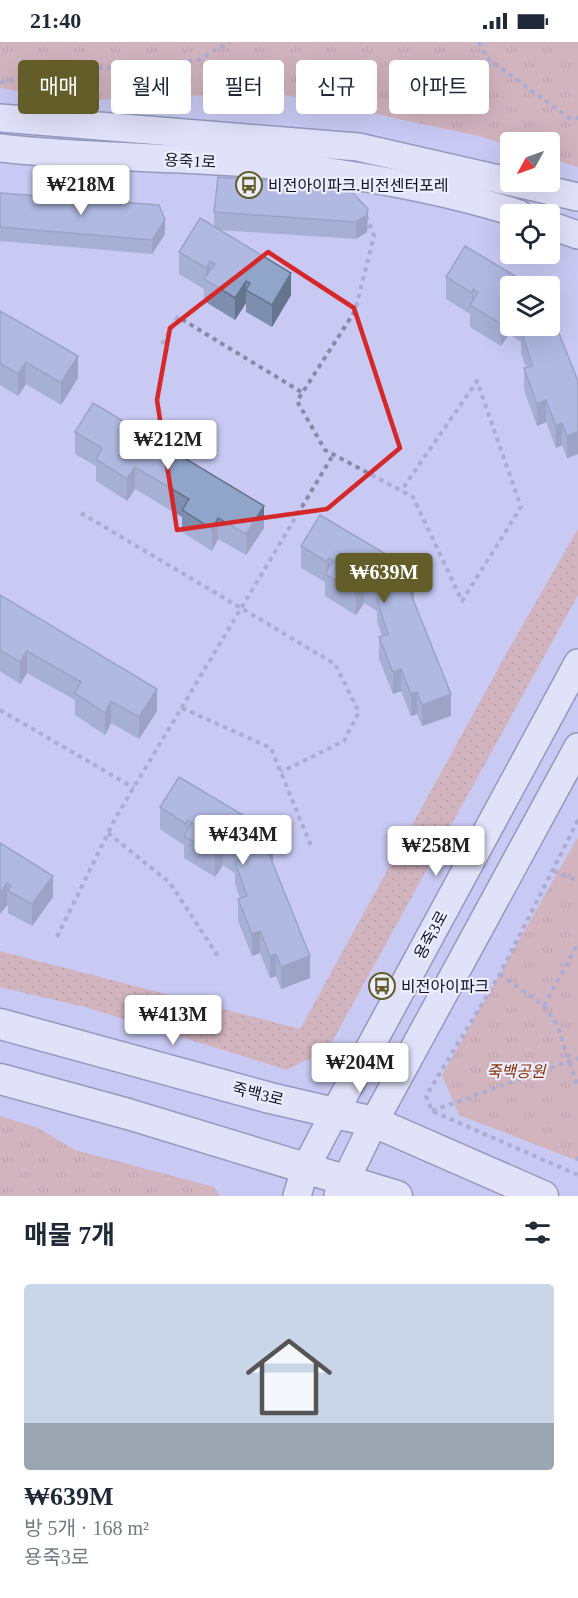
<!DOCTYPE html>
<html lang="ko">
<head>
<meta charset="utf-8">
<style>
  body { margin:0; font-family:"Times New Roman","Noto Sans KR",serif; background:#f2f2f3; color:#1f2937; height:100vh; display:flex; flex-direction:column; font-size:22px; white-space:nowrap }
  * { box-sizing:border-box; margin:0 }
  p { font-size:20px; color:#747a83 }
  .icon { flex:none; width:33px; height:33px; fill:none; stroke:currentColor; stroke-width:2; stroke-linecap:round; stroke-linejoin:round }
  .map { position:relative; height:1154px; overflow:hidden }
  .details { display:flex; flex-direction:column; background:#fff; flex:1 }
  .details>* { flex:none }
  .top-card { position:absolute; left:18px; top:18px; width:543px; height:54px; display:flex; gap:12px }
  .needle { width:39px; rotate:230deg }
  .fabs { position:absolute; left:500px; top:90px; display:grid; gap:12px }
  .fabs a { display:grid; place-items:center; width:60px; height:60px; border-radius:6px; background:#fff; box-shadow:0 6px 24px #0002; font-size:30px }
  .price { position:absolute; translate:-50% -51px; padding:0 14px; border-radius:6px; background:#fff; color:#222; font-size:20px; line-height:39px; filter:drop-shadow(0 2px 3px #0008) }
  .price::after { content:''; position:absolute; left:50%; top:36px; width:18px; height:14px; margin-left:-9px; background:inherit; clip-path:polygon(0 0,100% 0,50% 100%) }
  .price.current { background:#625d29; color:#fff }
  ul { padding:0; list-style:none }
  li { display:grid; align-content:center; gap:12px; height:318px; padding:0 24px }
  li+li { border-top:2px solid #e0e1e3 }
  li span { display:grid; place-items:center; height:186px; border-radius:6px; color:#555 }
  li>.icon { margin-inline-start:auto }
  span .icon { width:108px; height:108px; fill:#fffc; stroke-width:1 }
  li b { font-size:26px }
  h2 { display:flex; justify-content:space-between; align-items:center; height:72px; padding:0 24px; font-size:26px }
  .chip { padding:0 21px; border-radius:6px; background:#fff; box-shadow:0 6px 24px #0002; font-size:21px; line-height:54px }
  .chip.current { background:#625d29; color:#fff }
  .status { display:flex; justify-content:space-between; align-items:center; height:42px; padding:0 30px; background:#fff; direction:ltr }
  .status svg { height:16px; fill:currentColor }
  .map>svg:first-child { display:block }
  .grass { fill:url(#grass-dots) }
  .park { fill:url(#park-tufts) }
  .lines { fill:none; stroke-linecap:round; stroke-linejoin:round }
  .tertiary-casing { stroke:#5a5b7f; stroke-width:30 }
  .secondary-casing { stroke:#5a5b7f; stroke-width:33 }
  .path { stroke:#898aaa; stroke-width:4; stroke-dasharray:4.5 4.5; stroke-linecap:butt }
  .tertiary { stroke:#fff; stroke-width:27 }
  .secondary { stroke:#fff; stroke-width:30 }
  .wall { fill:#7d8eae }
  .shaded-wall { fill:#66748d }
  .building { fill:#91a5ca; stroke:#66748d; stroke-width:1.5 }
  .marked { fill:none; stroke:#d62828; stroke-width:4.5; stroke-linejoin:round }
  .labels { text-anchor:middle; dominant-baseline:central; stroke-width:4.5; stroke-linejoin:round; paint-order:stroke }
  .street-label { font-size:16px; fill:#131321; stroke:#ecedff }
  .poi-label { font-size:16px; fill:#131321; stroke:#ecedff; text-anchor:start }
  .park-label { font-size:16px; font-style:italic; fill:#893200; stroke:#ecedff }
</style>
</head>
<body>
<div class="status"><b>21:40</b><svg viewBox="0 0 49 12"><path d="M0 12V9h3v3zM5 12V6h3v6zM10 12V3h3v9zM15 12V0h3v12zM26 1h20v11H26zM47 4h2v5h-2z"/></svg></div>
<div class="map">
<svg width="578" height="1154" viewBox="0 0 578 1154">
  <defs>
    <pattern id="grass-dots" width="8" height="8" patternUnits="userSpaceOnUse" patternTransform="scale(1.5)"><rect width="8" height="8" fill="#dd997e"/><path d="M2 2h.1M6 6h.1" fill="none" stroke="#b27c67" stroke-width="1.8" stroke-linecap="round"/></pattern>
    <pattern id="park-tufts" width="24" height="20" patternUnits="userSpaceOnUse" patternTransform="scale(1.5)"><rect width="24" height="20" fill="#dd997e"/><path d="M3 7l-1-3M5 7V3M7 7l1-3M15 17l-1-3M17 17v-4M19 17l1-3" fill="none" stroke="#b27c67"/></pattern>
  </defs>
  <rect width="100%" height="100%" fill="#c8caf4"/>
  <path class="grass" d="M578 487V553L328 1007 287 1028 88 966 0 945V909L300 987 510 605Z"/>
  <g class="park">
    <path d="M0 0H578V125L549 116V100H510V104L479 94 271 50 73 59 0 46Z"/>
    <path d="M578 795V1119L459 1073 442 1033Z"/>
    <path d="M0 1074 36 1085 75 1108 214 1145 220 1154H0Z"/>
  </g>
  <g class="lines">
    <defs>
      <g id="tertiary">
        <path d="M0 76 358 105 578 155"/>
        <path d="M0 106C91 117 182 114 273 123 349 131 447 148 519 172"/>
        <path d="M549 183 578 193"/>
        <path d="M297 1154 305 1127 335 1070 578 621"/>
        <path d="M338 1154 374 1080 578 705"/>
      </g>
      <g id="secondary">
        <path d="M0 982 270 1056 374 1080 543 1154"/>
        <path d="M0 1037 128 1072 397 1154"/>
      </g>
    </defs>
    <use href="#tertiary" class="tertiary-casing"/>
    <use href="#secondary" class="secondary-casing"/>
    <g class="path">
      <path d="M479 0 486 15 569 76H578"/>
      <path d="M0 40 60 30 198 18 230 0"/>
      <path d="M366 174 374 194 355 269 297 359 325 408 413 455 462 559 521 465 477 339 401 449"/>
      <path d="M162 302 178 275 303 351"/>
      <path d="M81 471 335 622 359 670 344 699 281 730"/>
      <path d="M182 666 271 706 311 804"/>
      <path d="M0 668 134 746"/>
      <path d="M578 778 500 932 426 1054 432 1069 578 1133"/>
      <path d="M108 791 170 841 218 914"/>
      <path d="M554 829 578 839"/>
      <path d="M57 895 116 775 333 413"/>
      <path d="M500 932 544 964 557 983 578 1045"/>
      <path d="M544 964 578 901"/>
      <path d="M432 1069 578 1016"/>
      <path d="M577 1119 578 1115"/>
    </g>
    <use href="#tertiary" class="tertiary"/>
    <use href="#secondary" class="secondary"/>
  </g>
  <g class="wall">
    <path d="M346 144 368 184 367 190 356 197 220 188 291 253 272 285 246 270V261L235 278 204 259V247L179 232V210L214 184V170Z"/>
    <path d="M0 151 165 192 152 212 0 199Z"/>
    <path d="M446 235 510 244V284H549L554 265 559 291 578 339V412L567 416 562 403 556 406 546 380 537 384 524 348V326H526L521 311V300L509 292 501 304 470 285V272L446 257Z"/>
    <path d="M0 269 78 336 61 363 26 342 18 354 0 343Z"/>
    <path d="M75 390 264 486 246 513 218 497 212 509 182 490V475L135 447 127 459 96 439V424L75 412Z"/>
    <path d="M301 504 409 533 414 559 451 674 422 684 417 672 411 674 401 649 393 652 379 617V595L382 594 377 580V569L364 561 356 573 325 554V540L301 526Z"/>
    <path d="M0 553 157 669 139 697 111 681 105 693 75 673V658L27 631 20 642 0 629Z"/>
    <path d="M160 765 268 795 273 821 310 936 281 947 276 934 270 936 260 911 252 914 238 879V857L240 856 235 842V831L223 823 215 835 184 816V803L160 787Z"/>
    <path d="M0 801 53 855 32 884 8 871V864L7 863 0 872Z"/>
  </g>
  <g class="shaded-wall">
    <path d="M368 167 367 190 356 197V180Z"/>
    <path d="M165 178V192L152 212V198Z"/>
    <path d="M210 219V241L206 238V226Z"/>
    <path d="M291 231V253L272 285V263Z"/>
    <path d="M246 239V261L235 278V256Z"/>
    <path d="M473 247V265L472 264V251Z"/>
    <path d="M554 258V276L559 269V290L553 298 551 263Z"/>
    <path d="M509 270V292L501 304V282Z"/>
    <path d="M78 314V336L61 363V341Z"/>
    <path d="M26 320V342L18 354V332Z"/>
    <path d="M546 358V380L537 384V362Z"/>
    <path d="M562 381V403L556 406V384Z"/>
    <path d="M578 390V412L567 416V394Z"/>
    <path d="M135 425V447L127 459V437Z"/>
    <path d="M264 464V486L246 513V492Z"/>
    <path d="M218 476V497L212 509V487Z"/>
    <path d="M329 516V534L327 533V520Z"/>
    <path d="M409 526V545L414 537V559L408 567 406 531Z"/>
    <path d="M364 539V561L356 573V551Z"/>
    <path d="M27 609V631L20 642V620Z"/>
    <path d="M401 627V649L393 652V630Z"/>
    <path d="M157 647V669L139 697V675Z"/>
    <path d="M417 650V672L411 674V652Z"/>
    <path d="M451 652V674L422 684V663Z"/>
    <path d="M111 659V681L105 693V671Z"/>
    <path d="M187 778V796L186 795V782Z"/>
    <path d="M268 788V806L273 799V821L267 829 265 793Z"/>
    <path d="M223 801V823L215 835V813Z"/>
    <path d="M53 834V855L32 884V862Z"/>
    <path d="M7 841V863L0 872V851Z"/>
    <path d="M260 889V911L252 914V892Z"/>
    <path d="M276 912V934L270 936V914Z"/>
    <path d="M310 914V936L281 947V925Z"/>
  </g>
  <g class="building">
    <path d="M218 135 346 144 368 167 367 173 356 180 214 170Z"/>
    <path d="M0 151 159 163 165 178 152 198 0 185Z"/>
    <path d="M200 176 291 231 272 263 246 248 250 241 246 239 235 256 204 237 215 222 210 219 206 226 179 210Z"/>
    <path d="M465 204 532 244H510V271L509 270 501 282 470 263 478 250 473 247 472 251 446 235Z"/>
    <path d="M549 255 554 258 551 263 559 269 553 276 578 339V390L567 394 562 381 556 384 546 358 537 362 524 326 533 324 521 289 532 285 529 284H549Z"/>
    <path d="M0 269 78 314 61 341 26 320 18 332 0 321Z"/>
    <path d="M93 361 264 464 246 492 218 476 212 487 182 468 189 457 135 425 127 437 96 417 102 406 75 390Z"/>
    <path d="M320 473 409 526 406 531 414 537 408 545 451 652 422 663 417 650 411 652 401 627 393 630 379 595 388 592 377 558 387 554 364 539 356 551 325 532 333 519 329 516 327 520 301 504Z"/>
    <path d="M0 553 157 647 139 675 111 659 105 671 75 651 81 640 27 609 20 620 0 608Z"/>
    <path d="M179 735 268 788 265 793 273 799 267 807 310 914 281 925 276 912 270 914 260 889 252 892 238 857 247 854 235 820 246 816 223 801 215 813 184 794 192 781 187 778 186 782 160 765Z"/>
    <path d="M0 801 53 834 32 862 8 849 11 844 7 841 0 851Z"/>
  </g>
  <path d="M0 0H578V1154H0ZM268 210 354 266 400 406 327 467 177 488 157 358 170 286Z" fill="#c8caf4" fill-opacity=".55" fill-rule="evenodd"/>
  <path class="marked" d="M268 210 354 266 400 406 327 467 177 488 157 358 170 286Z"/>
  <defs>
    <symbol id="bus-ring" viewBox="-11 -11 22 22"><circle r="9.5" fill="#ecedff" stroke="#625d29" stroke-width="1.5"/><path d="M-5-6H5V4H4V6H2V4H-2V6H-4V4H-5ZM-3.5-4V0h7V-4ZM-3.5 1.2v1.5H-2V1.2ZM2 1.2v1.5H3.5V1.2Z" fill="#625d29"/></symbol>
  </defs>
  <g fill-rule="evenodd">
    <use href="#bus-ring" x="234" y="128" width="30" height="30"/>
    <use href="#bus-ring" x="367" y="929" width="30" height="30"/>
  </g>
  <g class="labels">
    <g class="street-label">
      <text transform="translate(190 119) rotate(3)">용죽1로</text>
      <text transform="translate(431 893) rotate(-62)">용죽3로</text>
      <text transform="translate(258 1052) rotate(14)">죽백3로</text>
    </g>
    <g class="poi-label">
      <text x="268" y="143">비전아이파크.비전센터포레</text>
      <text x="401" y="944">비전아이파크</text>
    </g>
    <g class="park-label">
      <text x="516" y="1029">죽백공원</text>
    </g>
  </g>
</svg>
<div class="fabs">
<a><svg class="needle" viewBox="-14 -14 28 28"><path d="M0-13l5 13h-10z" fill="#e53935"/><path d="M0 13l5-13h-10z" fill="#747a83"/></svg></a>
<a><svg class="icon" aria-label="locate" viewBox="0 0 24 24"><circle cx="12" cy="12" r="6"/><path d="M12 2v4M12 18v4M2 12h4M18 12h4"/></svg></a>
<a><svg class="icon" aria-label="layers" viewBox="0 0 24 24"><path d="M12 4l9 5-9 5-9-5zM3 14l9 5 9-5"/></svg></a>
</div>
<b class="price" style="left:81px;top:174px">₩218M</b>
<b class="price" style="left:168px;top:429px">₩212M</b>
<b class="price current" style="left:384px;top:562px">₩639M</b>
<b class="price" style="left:243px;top:824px">₩434M</b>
<b class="price" style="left:436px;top:835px">₩258M</b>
<b class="price" style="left:173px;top:1004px">₩413M</b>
<b class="price" style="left:360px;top:1052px">₩204M</b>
<div class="top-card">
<a class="chip current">매매</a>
<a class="chip">월세</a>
<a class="chip">필터</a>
<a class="chip">신규</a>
<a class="chip">아파트</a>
</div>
</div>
<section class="details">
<h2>매물 7개<svg class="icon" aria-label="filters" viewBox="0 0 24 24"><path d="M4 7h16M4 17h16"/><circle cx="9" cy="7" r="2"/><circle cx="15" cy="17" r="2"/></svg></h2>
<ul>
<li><span style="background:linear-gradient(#c9d6e8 75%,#9aa5b1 0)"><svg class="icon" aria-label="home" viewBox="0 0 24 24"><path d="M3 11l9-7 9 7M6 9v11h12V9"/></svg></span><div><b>₩639M</b><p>방 5개 · 168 m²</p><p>용죽3로</p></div></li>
</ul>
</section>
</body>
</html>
